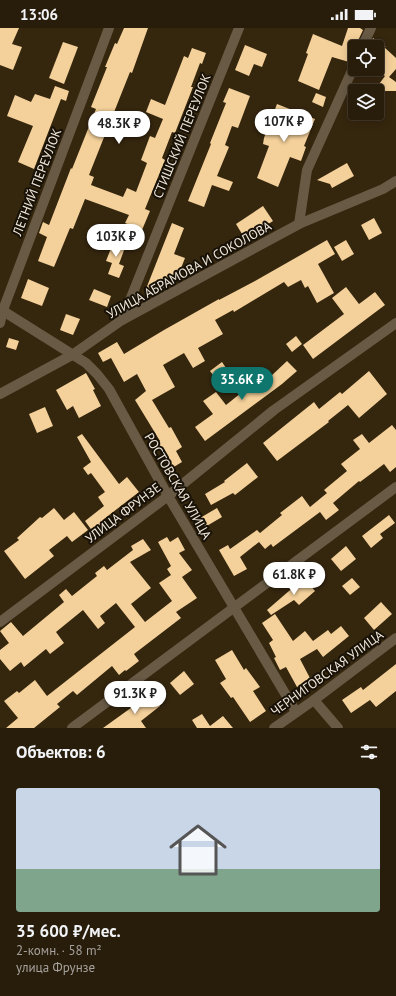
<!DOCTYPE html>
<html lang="ru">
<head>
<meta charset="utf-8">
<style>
  body { margin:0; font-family:"PT Sans",sans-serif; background:#302513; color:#f1f3f6; height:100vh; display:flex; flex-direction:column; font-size:15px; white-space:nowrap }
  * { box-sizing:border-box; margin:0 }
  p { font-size:13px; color:#a5a19c }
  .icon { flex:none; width:22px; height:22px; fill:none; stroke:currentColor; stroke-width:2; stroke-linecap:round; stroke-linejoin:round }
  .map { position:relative; height:700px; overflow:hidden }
  .panel { display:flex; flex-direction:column; background:#281c0a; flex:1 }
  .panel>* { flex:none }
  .controls { position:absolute; left:348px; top:12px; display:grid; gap:8px }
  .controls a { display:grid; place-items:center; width:36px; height:36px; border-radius:4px; background:#281c0a; box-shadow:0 2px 10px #0003,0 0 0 1px #443a2b; font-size:20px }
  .price { position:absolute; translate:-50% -34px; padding:0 9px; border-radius:14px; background:#fff; color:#222; font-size:13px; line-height:26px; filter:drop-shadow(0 1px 2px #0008) }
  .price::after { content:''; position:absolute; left:50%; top:24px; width:12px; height:9px; margin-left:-6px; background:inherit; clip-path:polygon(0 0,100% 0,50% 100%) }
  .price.selected { background:#0f766e; color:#fff }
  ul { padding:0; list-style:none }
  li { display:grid; align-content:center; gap:8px; height:212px; padding:0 16px }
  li+li { border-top:1px solid #443a2b }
  li span { display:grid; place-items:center; height:124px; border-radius:4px; color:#555 }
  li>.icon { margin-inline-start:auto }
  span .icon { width:72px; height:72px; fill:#fffc; stroke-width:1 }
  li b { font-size:17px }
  h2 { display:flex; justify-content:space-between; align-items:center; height:48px; padding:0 16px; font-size:17px }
  .status { display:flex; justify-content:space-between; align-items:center; height:28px; padding:0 20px; background:#281c0a; direction:ltr }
  .status svg { height:11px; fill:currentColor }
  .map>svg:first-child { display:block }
  .building { fill:#f4d09a }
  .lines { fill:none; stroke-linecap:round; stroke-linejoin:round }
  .minor { stroke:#685a45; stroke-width:10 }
  .labels { text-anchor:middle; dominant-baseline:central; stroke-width:4; stroke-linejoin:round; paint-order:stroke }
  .street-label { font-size:13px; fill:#f2e8da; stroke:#171107 }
</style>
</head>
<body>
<div class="status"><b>13:06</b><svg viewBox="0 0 49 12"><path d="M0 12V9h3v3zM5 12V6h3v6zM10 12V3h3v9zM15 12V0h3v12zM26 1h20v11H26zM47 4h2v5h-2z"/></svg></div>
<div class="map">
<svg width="396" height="700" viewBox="0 0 396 700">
  <rect width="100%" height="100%" fill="#35260e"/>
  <g class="building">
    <path d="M0 0H19L12 16 22 19 13 42 0 37Z"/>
    <path d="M124 0H148L132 45 130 44 89 147 94 149 91 157 123 169 127 160 136 164 147 135 141 132 150 108 155 110 163 91 146 84 151 71 165 77 184 28 188 30 192 20 206 25 202 36 200 35 191 59H193L175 105 172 104 162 130 165 132 145 181 150 183 142 202 125 195 129 187 85 171 73 201 70 200 54 239 38 233 47 209 39 205 43 194 49 197 71 140 72 141 96 81 91 79 107 39H105L115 15 117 16Z"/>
    <path d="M348 0H360L363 2 355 19V30L351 31 349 34 332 29 319 62 298 53 308 26 306 25 313 6 342 18Z"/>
    <path d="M373 10 386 19H384L396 30V41L389 49 396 54V63H374L385 48 377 42V19H369Z"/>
    <path d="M63 14 78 19 64 56 49 50Z"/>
    <path d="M245 17 267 26 262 39 254 36 249 48 235 42Z"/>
    <path d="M55 58 69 63 66 73 61 71 34 141 18 134 33 98 7 88 15 67 31 74 35 66 50 71Z"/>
    <path d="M229 60 250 68 238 100 232 98 225 117 229 119 217 148 233 154 229 163 212 157 204 179 188 173 211 116 210 115 226 75 223 74Z"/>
    <path d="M316 65 326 69 323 79 312 74Z"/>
    <path d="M277 76 315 91 304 118 306 119 301 133 290 129 278 159 257 150 269 118 263 116 264 110Z"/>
    <path d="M347 135 354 148 332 160 330 156 317 152Z"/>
    <path d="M263 178 273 193 245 211 236 196Z"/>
    <path d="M374 190 382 205 369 212 361 197Z"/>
    <path d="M172 195 184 200 174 226 185 230 176 253 150 267 146 261Z"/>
    <path d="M115 210 127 214 119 236 124 238 119 250 108 246 112 235 106 233Z"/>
    <path d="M327 212 335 226 318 236 334 265 317 275 308 258 305 260 301 252 288 259 284 254 234 284 233 282 215 292 223 306 198 320 205 333 193 340 184 325 163 337 175 359 152 372 169 400 171 399 182 419 176 423 182 434 172 440 157 414 160 413 135 372 146 363 137 346 124 354 111 330 103 334 98 325 117 314 124 326 164 302 219 271V272L255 253Z"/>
    <path d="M346 212 354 226 342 233 334 219Z"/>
    <path d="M28 251 49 260 42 278 21 270Z"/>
    <path d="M346 259 359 276 375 264 385 277 313 331 303 317 344 286 332 270Z"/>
    <path d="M94 261 111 268 107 279 89 272Z"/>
    <path d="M66 286 80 291 73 307 60 302Z"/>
    <path d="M296 308 302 316 292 324 286 316Z"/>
    <path d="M9 310 19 313 16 322 6 319Z"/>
    <path d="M287 333 297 343 282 356 205 413 195 399 213 386 203 373 216 364 226 377 251 357 248 353 263 342 269 350Z"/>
    <path d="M222 334 228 343 217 352 210 343Z"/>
    <path d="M369 343 387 366 359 390 348 377 328 393 329 394 277 433 263 415 314 374 319 381 340 364 342 366Z"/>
    <path d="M86 345 95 361 93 362 101 378 79 390 73 378 67 382 56 362Z"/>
    <path d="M45 379 53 398 37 405 29 386Z"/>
    <path d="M392 397 396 402V439L390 444 384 436 360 454 359 453 333 475 339 482 326 492 320 484 273 519 271 516 265 521 259 514 240 529 247 541 234 548 219 522 228 517 230 521 257 502 260 505 282 487 280 485 302 468 310 479 327 465 324 462 347 443 341 436 360 421 353 412 362 406 369 415Z"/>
    <path d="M82 406 119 456 127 449 139 464 104 491 106 493 93 504 85 493 104 478 98 469 105 464 91 445 88 447 83 440 91 434 77 409Z"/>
    <path d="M247 435 258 449 235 467 233 465 211 477 205 466 225 454 224 453Z"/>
    <path d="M54 480 64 492 74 484 88 502 72 514 67 508 49 522 54 528 25 551 4 523 19 512 17 510 40 489 42 490Z"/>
    <path d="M217 480 222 489 205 499 200 490Z"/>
    <path d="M389 487 395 495 380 506 383 510 371 520 362 508Z"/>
    <path d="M167 509 170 514 178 509 185 522 179 525 192 542 182 549 197 570 176 584 181 590 134 626 139 633 126 643 125 642 119 647 112 638 77 667 73 663 57 676 60 679 34 700H6L18 690 4 673 17 663 19 665 35 652 47 668 135 599 116 575 100 588 105 595 98 601 83 582 56 604 64 615 50 626 46 621 24 639 21 634 10 643 0 631V622L9 615 0 603 11 594 23 608 64 574 59 567 66 561 72 568 97 548 95 545 104 538 107 542 133 522 131 518 143 511 151 522 130 534 151 560 131 576 145 594 172 573 159 555 171 547 167 541 171 538 158 514Z"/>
    <path d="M346 518 356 531 341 543 331 531Z"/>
    <path d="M304 550 315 563 299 577 294 572 271 587 267 582Z"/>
    <path d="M352 550 360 559 350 567 342 558Z"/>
    <path d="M381 574 392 586 374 602 364 590Z"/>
    <path d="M275 586 293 613 305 603 313 613 328 602 331 606 341 598 349 608 323 629 317 621 300 631 311 652 297 659 286 639 280 642 274 630 276 629 269 615 273 612 262 595Z"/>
    <path d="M232 622 244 642 246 640 260 659 253 663 266 683 250 694 233 669 231 670 220 655 226 651 215 632Z"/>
    <path d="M396 636V663L376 679 370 672 351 685 342 672 361 659 363 662Z"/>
    <path d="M184 643 194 656 180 667 170 655Z"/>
    <path d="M151 667 160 678 141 693 146 700H103L135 677 137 679Z"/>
    <path d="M202 686 210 698 223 688 233 700H197L192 692Z"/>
  </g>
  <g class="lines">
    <g class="minor">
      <path d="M362 19 371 0"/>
      <path d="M299 196 307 142 355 36"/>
      <path d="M0 281 86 335 97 346 109 361 168 468 296 684"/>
      <path d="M122 292 239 0"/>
      <path d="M0 295 3 282 109 0"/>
      <path d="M0 366 72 327 122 292 299 196 383 161 396 153"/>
      <path d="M0 594 168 468 274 382 396 295"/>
      <path d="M314 672 338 700"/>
      <path d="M72 700 396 459"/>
      <path d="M274 700 314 672 396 610"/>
    </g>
  </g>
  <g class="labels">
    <g class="street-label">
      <text transform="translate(182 108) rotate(-68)">СТИШСКИЙ ПЕРЕУЛОК</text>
      <text transform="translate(37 154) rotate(-69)">ЛЕТНИЙ ПЕРЕУЛОК</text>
      <text transform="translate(189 242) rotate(-29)">УЛИЦА АБРАМОВА И СОКОЛОВА</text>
      <text transform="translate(178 458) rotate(60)">РОСТОВСКАЯ УЛИЦА</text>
      <text transform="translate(123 485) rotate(-37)">УЛИЦА ФРУНЗЕ</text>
      <text transform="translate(327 645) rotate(-36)">ЧЕРНИГОВСКАЯ УЛИЦА</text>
    </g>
  </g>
</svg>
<div class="controls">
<a><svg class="icon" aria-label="locate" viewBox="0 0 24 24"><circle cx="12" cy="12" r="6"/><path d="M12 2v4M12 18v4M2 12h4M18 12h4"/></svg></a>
<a><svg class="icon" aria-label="layers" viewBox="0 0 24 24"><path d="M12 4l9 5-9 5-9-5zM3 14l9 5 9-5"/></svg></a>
</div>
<b class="price" style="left:284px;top:115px">107K ₽</b>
<b class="price" style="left:119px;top:117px">48.3K ₽</b>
<b class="price" style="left:116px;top:230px">103K ₽</b>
<b class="price selected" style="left:242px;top:373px">35.6K ₽</b>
<b class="price" style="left:294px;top:568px">61.8K ₽</b>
<b class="price" style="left:135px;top:687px">91.3K ₽</b>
</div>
<section class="panel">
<h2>Объектов: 6<svg class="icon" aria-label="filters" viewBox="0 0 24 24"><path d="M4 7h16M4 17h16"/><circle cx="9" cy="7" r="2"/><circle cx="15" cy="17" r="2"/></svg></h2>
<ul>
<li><span style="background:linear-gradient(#c9d6e8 65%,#7fa58c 0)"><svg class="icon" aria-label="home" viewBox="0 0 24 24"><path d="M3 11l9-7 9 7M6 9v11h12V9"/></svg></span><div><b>35 600 ₽/мес.</b><p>2-комн. · 58 m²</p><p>улица Фрунзе</p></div></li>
</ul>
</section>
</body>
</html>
